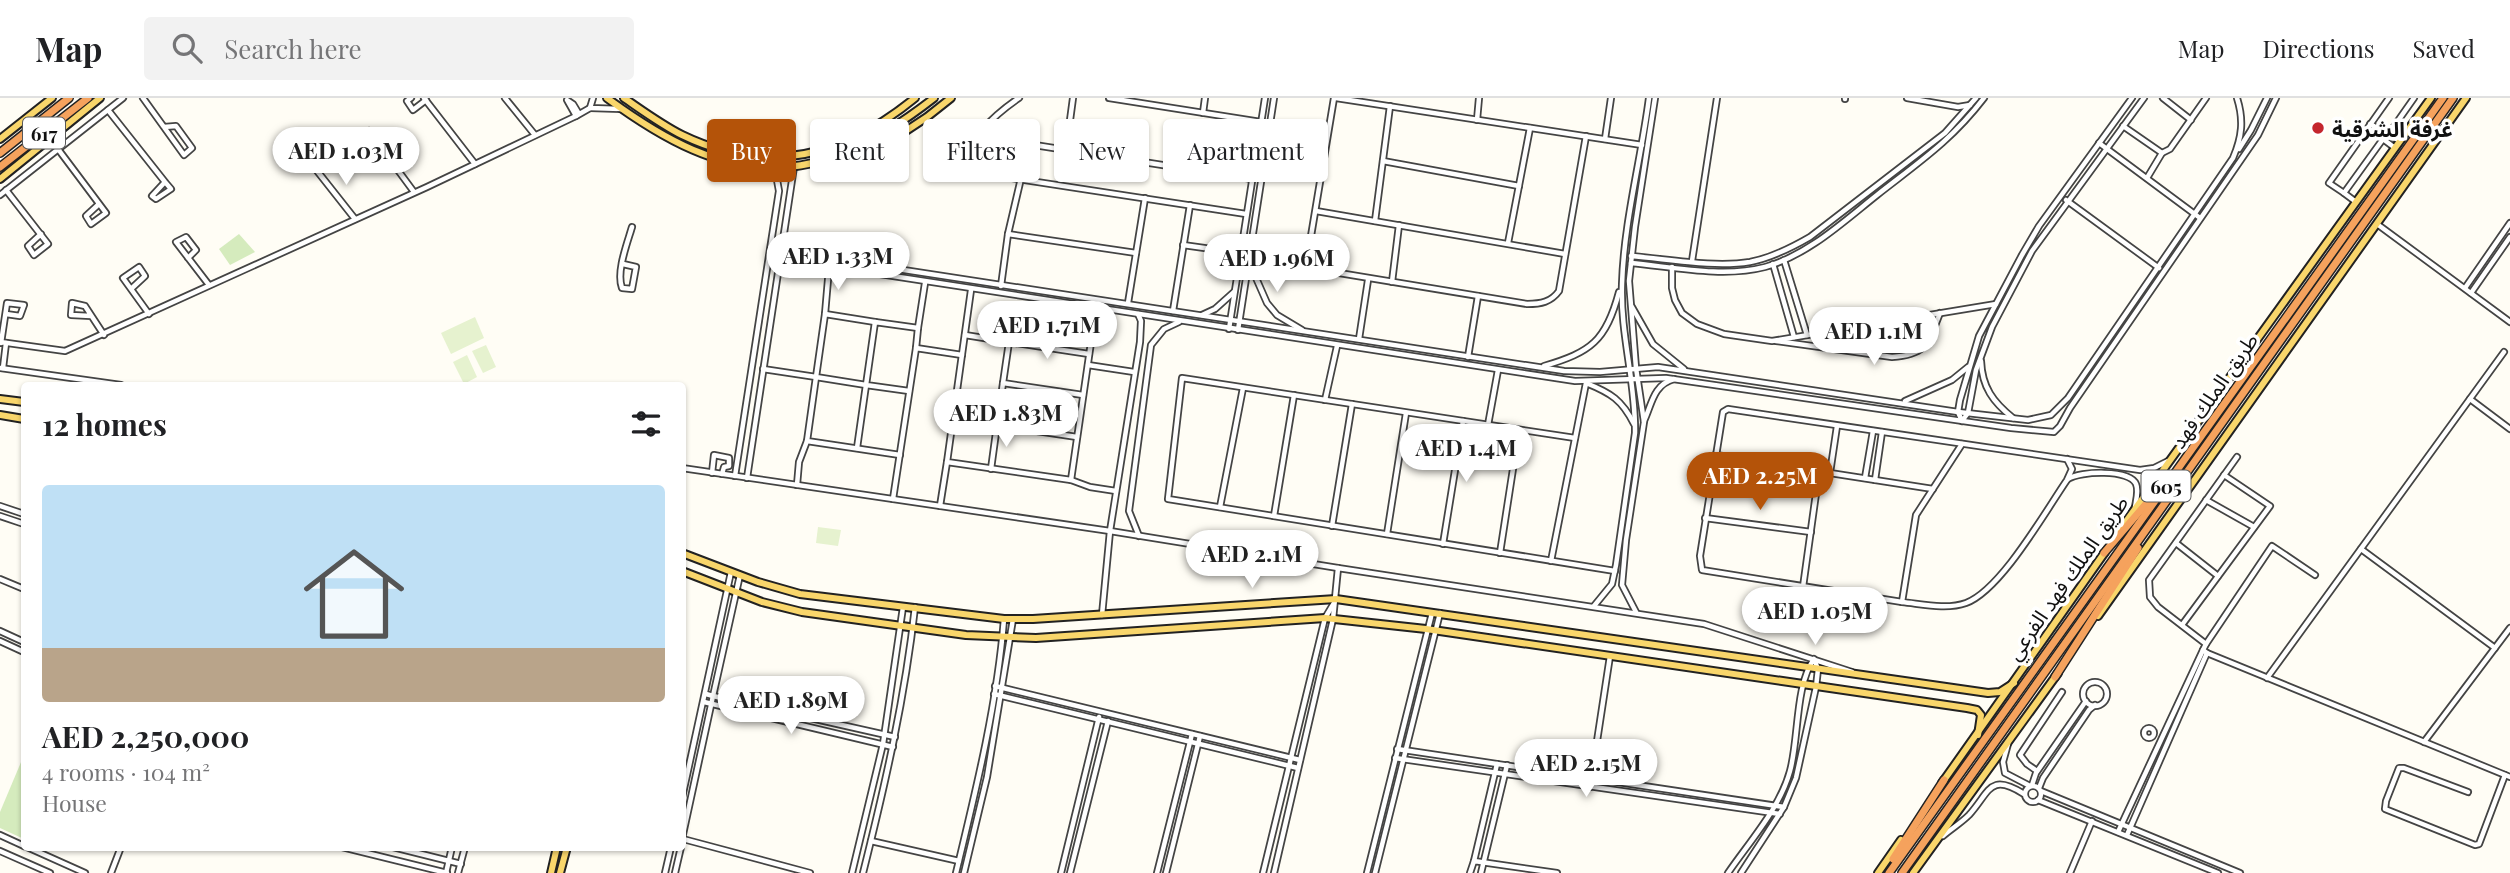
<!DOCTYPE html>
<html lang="en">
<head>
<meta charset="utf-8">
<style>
  body { margin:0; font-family:"Playfair Display","Noto Sans Arabic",serif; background:#f2f2f2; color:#202124; height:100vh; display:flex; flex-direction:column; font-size:26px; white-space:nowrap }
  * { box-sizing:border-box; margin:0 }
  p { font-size:23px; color:#757577 }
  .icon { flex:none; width:38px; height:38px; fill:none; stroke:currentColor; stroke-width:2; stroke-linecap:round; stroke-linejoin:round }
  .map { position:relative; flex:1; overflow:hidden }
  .details { position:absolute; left:21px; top:284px; width:665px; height:469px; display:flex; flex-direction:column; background:#fff; border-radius:7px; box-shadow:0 2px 5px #0004 }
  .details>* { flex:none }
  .hud { position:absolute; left:707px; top:21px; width:665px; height:63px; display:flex; gap:14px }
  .price { position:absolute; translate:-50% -60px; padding:0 16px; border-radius:24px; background:#fff; color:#222; font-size:23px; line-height:46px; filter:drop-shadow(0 2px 4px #0008) }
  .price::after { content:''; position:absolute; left:50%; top:42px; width:21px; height:16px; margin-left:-10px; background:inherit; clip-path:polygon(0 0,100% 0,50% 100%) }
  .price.on { background:#b45309; color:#fff }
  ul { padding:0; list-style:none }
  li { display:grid; align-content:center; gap:14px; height:371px; padding:0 21px }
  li+li { border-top:2px solid #e0e0e0 }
  li span { display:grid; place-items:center; height:217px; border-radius:7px; color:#555 }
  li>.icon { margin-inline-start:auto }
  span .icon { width:126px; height:126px; fill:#fffc; stroke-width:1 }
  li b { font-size:30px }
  h2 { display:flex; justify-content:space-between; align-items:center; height:84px; padding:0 21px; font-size:30px }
  .chip { padding:0 24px; border-radius:7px; background:#fff; box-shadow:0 2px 5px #0004; font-size:24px; line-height:63px }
  .chip.on { background:#b45309; color:#fff }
  header { display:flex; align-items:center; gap:42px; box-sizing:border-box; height:98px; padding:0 35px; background:#fff; border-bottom:2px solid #e0e0e0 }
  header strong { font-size:33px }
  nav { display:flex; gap:38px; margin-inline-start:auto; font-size:24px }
  .search { width:490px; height:63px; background:#f2f2f2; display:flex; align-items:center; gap:18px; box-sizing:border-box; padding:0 24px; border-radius:7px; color:#757577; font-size:26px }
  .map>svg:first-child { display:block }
  .green { fill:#d5ebbd }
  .pitch { fill:#e6f2cf }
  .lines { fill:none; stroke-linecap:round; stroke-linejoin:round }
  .minor-casing { stroke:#444; stroke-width:8 }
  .major-casing { stroke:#222; stroke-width:10 }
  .highway-casing { stroke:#222; stroke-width:10 }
  .minor { stroke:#fff; stroke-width:4.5 }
  .major { stroke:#f9d66b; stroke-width:6 }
  .highway { stroke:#f5a25d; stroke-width:7 }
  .poi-dot { fill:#c4262e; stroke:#fff; stroke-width:2.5 }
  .labels { text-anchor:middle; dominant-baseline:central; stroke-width:7; stroke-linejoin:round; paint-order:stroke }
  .shield { fill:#fff; stroke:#585858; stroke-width:2 }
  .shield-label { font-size:19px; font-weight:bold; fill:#111 }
  .poi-label { font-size:21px; font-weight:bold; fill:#111; stroke:#fff; text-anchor:start }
  .street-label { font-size:21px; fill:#111; stroke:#fff }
</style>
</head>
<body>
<header>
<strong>Map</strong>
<div class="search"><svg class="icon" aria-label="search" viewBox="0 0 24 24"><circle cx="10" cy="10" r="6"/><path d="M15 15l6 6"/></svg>Search here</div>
<nav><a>Map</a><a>Directions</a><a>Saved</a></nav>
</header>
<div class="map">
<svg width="2510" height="775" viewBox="0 0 2510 775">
  <rect width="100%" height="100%" fill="#fffdf5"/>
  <g class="green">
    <path d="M239 136 255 154 230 167 219 151Z"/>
    <path d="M24 657V741L0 730V714Z"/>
  </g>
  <g class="pitch">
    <path d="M475 219 484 240 451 256 441 235Z"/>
    <path d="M486 247 496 269 483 275 472 253Z"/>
    <path d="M467 257 477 279 464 286 453 264Z"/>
    <path d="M818 429 841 432 838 448 816 445Z"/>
  </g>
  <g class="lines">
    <defs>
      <g id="minor">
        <path d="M143 0 184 57 192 50 176 28 164 29"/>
        <path d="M411 0 407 3 413 12 426 2"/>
        <path d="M424 0 475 66"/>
        <path d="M505 0 535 37"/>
        <path d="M593 0 590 10 621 11"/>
        <path d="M1019 0C991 19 971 40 959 72L1246 116"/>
        <path d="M1109 0 1261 24"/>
        <path d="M1334 0 1308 156 1311 163 1315 167 1327 173 1527 206C1541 206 1551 204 1559 193L1586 38"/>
        <path d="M1336 0 1642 47"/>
        <path d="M1907 0 1958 9 1970 7"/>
        <path d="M2132 0 2039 128 2022 157 1979 238 1960 302 1958 314 1962 323 1968 315 1976 272 1992 229 2032 153 2144 0"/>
        <path d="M2163 0 2191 22"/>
        <path d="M2389 0 2329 85 2344 95 2383 41 2395 50"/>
        <path d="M1845 1V0"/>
        <path d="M108 12 165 84 171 91 156 101 152 98 165 84"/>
        <path d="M1203 15 1205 0"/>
        <path d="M579 16 573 6 567 2 576 18 590 10"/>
        <path d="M1477 22 1479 0"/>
        <path d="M2370 26 2400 43"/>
        <path d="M2123 28 2162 55"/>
        <path d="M2368 30 2383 41"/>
        <path d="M2388 37 2414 0"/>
        <path d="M977 38 1252 81"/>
        <path d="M375 41 362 51 356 43 369 33 414 94"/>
        <path d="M1605 41 1611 0"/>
        <path d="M2099 45 2200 120"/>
        <path d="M58 51 106 115 91 126 86 118 99 106"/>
        <path d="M2239 51 2251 32 2267 0"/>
        <path d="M1066 52 1073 0"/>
        <path d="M309 63 318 57 307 44 299 50 355 121"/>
        <path d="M1383 63 1519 88"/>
        <path d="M2147 80 2162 55 2170 51 2206 0"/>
        <path d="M6 92 48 146 34 157 28 148 41 136"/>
        <path d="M2344 95 2356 104"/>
        <path d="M0 97 123 0"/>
        <path d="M2066 102 2159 170"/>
        <path d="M1316 113 1565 156"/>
        <path d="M1375 123 1390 8"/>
        <path d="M2377 126 2510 224"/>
        <path d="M1008 136 1136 155"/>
        <path d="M1508 145 1530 30"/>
        <path d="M1183 147 1240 155"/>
        <path d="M780 153 1564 273 1600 274 1658 269 1958 314 2028 322 2051 317 2068 300 2233 60C2242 39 2244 22 2237 0"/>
        <path d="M1631 158C1668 161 1714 170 1750 164 1771 160 1791 150 1810 139L1945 35 1976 0"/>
        <path d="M769 159 1575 283 1666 280 2011 330 2054 334 2060 328 2070 310 2258 37 2276 0"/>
        <path d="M188 160 196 152 186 139 176 144 209 187"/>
        <path d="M1784 162 1807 237"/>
        <path d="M1692 163 1717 0"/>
        <path d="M1249 164 1267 205 1277 217 1302 232"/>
        <path d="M1631 165C1673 169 1723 180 1765 169 1808 157 1843 124 1877 97 1919 64 1951 43 1984 0"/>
        <path d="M623 166 636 169 632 191 622 190C616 174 627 146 632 129"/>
        <path d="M1773 166 1794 239"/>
        <path d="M1672 169V190L1675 202 1682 215 1697 226 1724 236 1772 243 1996 206"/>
        <path d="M1392 184 1399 127"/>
        <path d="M1001 188 1008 136 1029 46"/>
        <path d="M2465 190 2510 125"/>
        <path d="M131 191 145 178 139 169 123 180 149 216"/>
        <path d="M971 192 947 364 1071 382 1096 210"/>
        <path d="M2471 195 2510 139"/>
        <path d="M1128 205 1145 100"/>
        <path d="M1632 209 1653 246 1684 271"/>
        <path d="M1173 213 1190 107"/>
        <path d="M825 216 829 170"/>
        <path d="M1202 217 1215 211 1234 194"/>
        <path d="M91 218 71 217 72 205 85 208 104 237"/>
        <path d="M918 230 925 185"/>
        <path d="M1229 231 1265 0"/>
        <path d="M1238 232 1274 0"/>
        <path d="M965 237 1009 244 1003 285 1083 297"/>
        <path d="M1359 241 1368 182"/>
        <path d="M1776 243 1892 259C1927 257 1928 245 1940 215"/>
        <path d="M0 244 65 253 427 89 576 18"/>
        <path d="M1009 244 1089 256"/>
        <path d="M1 245 7 205 24 207 20 218 6 216"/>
        <path d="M1468 259 1478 198"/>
        <path d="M1981 263C1982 289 1993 304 2013 320"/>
        <path d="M1088 267 1134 274"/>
        <path d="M1544 268C1591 254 1606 243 1619 194"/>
        <path d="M0 270 121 287"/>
        <path d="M3 270 6 245"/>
        <path d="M763 271 816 279 807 343 900 357"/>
        <path d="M1003 285 997 327 1077 339"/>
        <path d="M909 293 866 287 875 224 918 230 916 250"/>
        <path d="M956 300 1000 307"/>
        <path d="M2470 301 2510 331"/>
        <path d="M1325 302 1337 248"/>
        <path d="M1905 303 1952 282 1968 269"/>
        <path d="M1644 323C1652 306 1653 287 1674 281"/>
        <path d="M1488 327 1498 272"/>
        <path d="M1837 328 1830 375 1933 391"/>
        <path d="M1575 340 1182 280 1168 401 1615 473"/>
        <path d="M1962 346 1916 417 1902 504C1922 506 1946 512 1966 505 2001 492 2045 414 2067 382L2072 371 2067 361"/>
        <path d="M857 350 866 287 816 279 825 216 875 224"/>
        <path d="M1715 357 1813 370 1819 374 1803 489"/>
        <path d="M2237 359 2149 482 2150 499 2158 509 2206 546 2203 552 2207 555 2510 679"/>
        <path d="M682 370 1110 433 1338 470"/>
        <path d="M991 371 997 327"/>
        <path d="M712 375 714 357 729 360V368L724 369 722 376"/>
        <path d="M735 378 779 93 777 82 767 70"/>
        <path d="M747 380 794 69"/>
        <path d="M1865 380 1873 333"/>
        <path d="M2068 381C2080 373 2130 371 2136 386 2139 393 2136 402 2135 409"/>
        <path d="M1071 382 1090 389 1116 393"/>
        <path d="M1875 382 1882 334"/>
        <path d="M797 387 799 364 807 343"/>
        <path d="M893 401 916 250 962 257"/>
        <path d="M2206 402 2254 429"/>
        <path d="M0 408 24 416"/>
        <path d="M940 408 947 364"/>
        <path d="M1220 409 1243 290"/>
        <path d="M0 418 24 426"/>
        <path d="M1274 418 1294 297"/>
        <path d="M1705 420 1811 434"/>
        <path d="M1332 428 1352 306"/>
        <path d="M1387 436 1406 315"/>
        <path d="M1139 438 1129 413 1151 247 1164 231 1179 224"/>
        <path d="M2176 445 2218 478"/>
        <path d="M1443 446 1463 323"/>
        <path d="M2361 451 2495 550"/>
        <path d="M1500 455 1519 332"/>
        <path d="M1551 463 1586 285C1611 295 1622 302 1634 326"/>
        <path d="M0 481 24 491"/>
        <path d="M1902 504 1702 472 1700 458 1723 314 1728 311 2140 372 2154 370 2168 363"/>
        <path d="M1594 508 1612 486 1616 467 1635 335C1636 285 1620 236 1622 186 1624 123 1641 62 1649 0"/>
        <path d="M1636 514 1622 487 1626 442 1644 324 1636 270 1629 183 1635 129 1655 0"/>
        <path d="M1102 517 1110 433 1140 244 1141 223 1138 216"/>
        <path d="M2182 527 2270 408 2224 377"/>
        <path d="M0 533 24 544"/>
        <path d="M0 543 24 554"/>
        <path d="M2206 546 2272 448 2315 477"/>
        <path d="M2267 580 2504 254"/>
        <circle cx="2095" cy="596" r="12"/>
        <path d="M995 588 1300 662"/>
        <path d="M706 596 713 598 740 477"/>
        <path d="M994 596 1298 670"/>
        <path d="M704 604 893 649"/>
        <circle cx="2149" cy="635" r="5"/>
        <path d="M2424 644 2510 530"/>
        <path d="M2008 646 2003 664 2005 675 2030 688"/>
        <path d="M1397 651 1784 709"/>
        <path d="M1395 660 1780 716"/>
        <path d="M2037 673 2027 666 2020 657 2062 594"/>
        <path d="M2032 687 2036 675 2086 603"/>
        <circle cx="2033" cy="696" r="8"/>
        <path d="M1590 689 1610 558"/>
        <path d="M2039 690 2043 680 2089 612 2095 607"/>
        <path d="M2041 693 2240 775"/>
        <path d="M2468 694 2404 670H2399L2386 703 2385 711 2475 747 2479 746 2505 677"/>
        <path d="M682 700 731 474"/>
        <path d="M2038 702 2218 775"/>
        <path d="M2118 734 2203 552"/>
        <path d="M0 737 24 748"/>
        <path d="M2127 737 2207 555"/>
        <path d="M1943 738C1951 731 1961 725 1969 717 1990 694 1989 674 2024 696"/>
        <path d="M682 741 713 598 895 639"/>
        <path d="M683 741 810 775"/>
        <path d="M871 743 959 763"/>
        <path d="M27 749 85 775"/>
        <path d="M342 749 447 775"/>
        <path d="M393 749 461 766"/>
        <path d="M0 753 50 775"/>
        <path d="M1474 763 1497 666"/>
        <path d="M111 775 121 749"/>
        <path d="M446 775 452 749"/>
        <path d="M458 775 465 749"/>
        <path d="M665 775 671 749"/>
        <path d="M675 775 681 749"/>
        <path d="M852 775 883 646 903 509"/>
        <path d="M863 775C885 687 905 600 915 509"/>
        <path d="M956 775C976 692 997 607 1004 521"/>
        <path d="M964 775 987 679 1013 521"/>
        <path d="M1061 775 1099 619"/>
        <path d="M1070 775 1108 623"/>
        <path d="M1157 775 1192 636"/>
        <path d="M1166 775 1200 638"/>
        <path d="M1263 775 1325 520 1334 505"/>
        <path d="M1274 775 1333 521 1338 470 1704 526 1852 574"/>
        <path d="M1367 775 1432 515"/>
        <path d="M1375 775 1440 515"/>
        <path d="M1470 775 1474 763 1557 775"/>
        <path d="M1481 775 1507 667"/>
        <path d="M1728 775C1750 743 1780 710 1790 673 1799 641 1795 587 1814 561L1818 571 1816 589 1796 680 1784 709 1741 775"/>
        <path d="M2070 775 2092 723"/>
      </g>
      <g id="major">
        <path d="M607 0C730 91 812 95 934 0"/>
        <path d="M624 0C643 13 662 27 682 37 769 79 844 58 915 0"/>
        <path d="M0 41 52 0"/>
        <path d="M862 50 877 52 927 19 951 0"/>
        <path d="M0 81 100 0"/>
        <path d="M0 301 24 304"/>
        <path d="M0 317 24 321"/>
        <path d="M2117 436 2431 0"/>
        <path d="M682 455 758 484 800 496 1004 521H1033L1336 501 1988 595 2000 594 2014 585"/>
        <path d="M682 473 762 504 802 514 966 537 1036 540 1325 520 1426 531 1967 610 1977 612 1981 617 1978 637"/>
        <path d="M2098 518 2466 0"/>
        <path d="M1942 685 2105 454"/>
        <path d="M551 775 557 749"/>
        <path d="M560 775 567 749"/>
        <path d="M1878 775 1901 742"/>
        <path d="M1913 775 2058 575"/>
      </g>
      <g id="highway">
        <path d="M0 55 69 0"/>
        <path d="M0 69 88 0"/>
        <path d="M2104 455 2157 393"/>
        <path d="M2055 579 2138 450"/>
        <path d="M1893 761 1944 682"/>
        <path d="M1889 775 2443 0"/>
        <path d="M1902 775 2453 0"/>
      </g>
    </defs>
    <use href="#minor" class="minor-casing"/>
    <use href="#major" class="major-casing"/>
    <use href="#highway" class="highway-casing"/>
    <use href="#minor" class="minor"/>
    <use href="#major" class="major"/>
    <use href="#highway" class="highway"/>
  </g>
  <circle class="poi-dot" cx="2318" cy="30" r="7"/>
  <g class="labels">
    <g class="shield">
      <rect x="23" y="19.5" width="42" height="31" rx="5"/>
      <rect x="2141.5" y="372.5" width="49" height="31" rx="5"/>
    </g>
    <g class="shield-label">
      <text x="44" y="35">617</text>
      <text x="2166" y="388">605</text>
    </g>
    <g class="poi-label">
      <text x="2332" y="30">غرفة الشرقية</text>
    </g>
    <g class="street-label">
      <text transform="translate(2213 292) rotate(-55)">طريق الملك فهد</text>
      <text transform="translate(2066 479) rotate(-55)">طريق الملك فهد الفرعي</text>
    </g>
  </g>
</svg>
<b class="price" style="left:346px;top:89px">AED 1.03M</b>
<b class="price" style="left:838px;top:194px">AED 1.33M</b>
<b class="price" style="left:1277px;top:196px">AED 1.96M</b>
<b class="price" style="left:1047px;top:263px">AED 1.71M</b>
<b class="price" style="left:1874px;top:269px">AED 1.1M</b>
<b class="price" style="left:1006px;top:351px">AED 1.83M</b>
<b class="price" style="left:1466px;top:386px">AED 1.4M</b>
<b class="price on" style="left:1760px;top:414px">AED 2.25M</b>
<b class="price" style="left:1252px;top:492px">AED 2.1M</b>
<b class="price" style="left:1815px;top:549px">AED 1.05M</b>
<b class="price" style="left:791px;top:638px">AED 1.89M</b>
<b class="price" style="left:1586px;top:701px">AED 2.15M</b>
<div class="hud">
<a class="chip on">Buy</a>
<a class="chip">Rent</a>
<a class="chip">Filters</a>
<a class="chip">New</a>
<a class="chip">Apartment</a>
</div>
<section class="details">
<h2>12 homes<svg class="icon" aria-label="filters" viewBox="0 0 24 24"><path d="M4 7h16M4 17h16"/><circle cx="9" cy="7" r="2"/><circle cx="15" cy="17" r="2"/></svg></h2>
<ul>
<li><span style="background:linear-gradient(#bfe0f5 75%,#b9a48a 0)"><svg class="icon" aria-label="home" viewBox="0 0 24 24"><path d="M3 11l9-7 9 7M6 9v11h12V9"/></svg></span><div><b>AED 2,250,000</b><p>4 rooms · 104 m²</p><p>House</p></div></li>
</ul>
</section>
</div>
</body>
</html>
